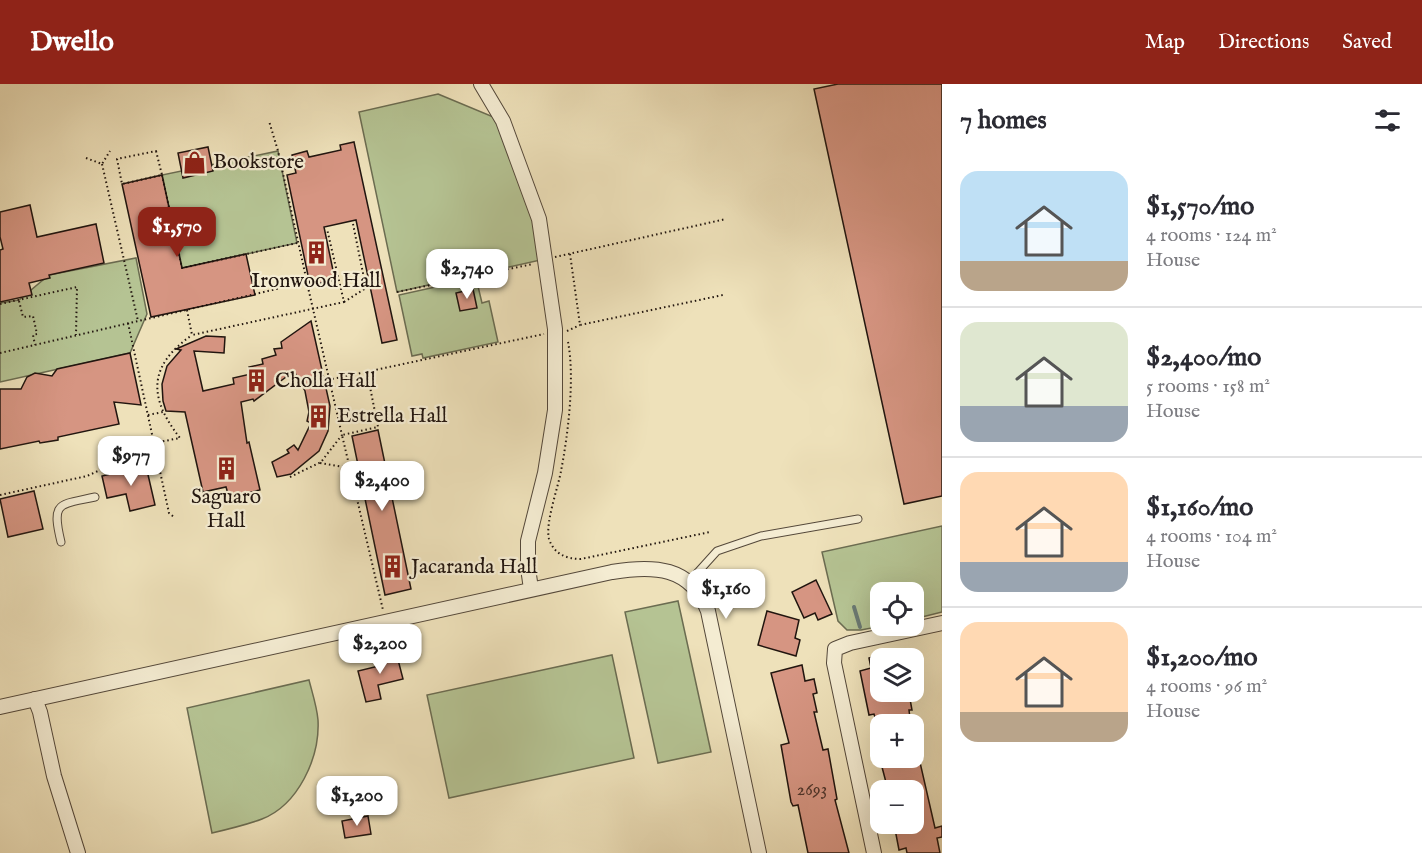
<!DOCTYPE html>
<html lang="en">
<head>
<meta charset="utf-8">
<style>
  body { margin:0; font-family:"IM FELL English",serif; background:#f7f7f7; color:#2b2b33; height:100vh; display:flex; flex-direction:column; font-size:22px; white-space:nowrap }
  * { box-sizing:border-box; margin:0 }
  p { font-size:20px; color:#7c7c81 }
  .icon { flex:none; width:33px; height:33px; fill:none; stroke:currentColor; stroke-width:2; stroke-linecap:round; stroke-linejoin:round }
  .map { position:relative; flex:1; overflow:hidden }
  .drawer { display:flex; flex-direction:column; background:#fff; width:480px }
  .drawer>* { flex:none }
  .controls { position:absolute; left:870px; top:498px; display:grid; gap:12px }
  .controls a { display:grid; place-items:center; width:54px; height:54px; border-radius:12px; background:#fff; box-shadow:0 6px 24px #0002; font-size:30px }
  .price { position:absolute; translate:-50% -51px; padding:0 14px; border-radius:12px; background:#fff; color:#222; font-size:20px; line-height:39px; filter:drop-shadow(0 2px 3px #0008) }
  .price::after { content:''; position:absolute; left:50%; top:36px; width:18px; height:14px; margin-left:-9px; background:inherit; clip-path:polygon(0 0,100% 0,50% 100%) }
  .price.on { background:#8f2418; color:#fff }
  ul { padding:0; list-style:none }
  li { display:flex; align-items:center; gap:18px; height:150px; padding:0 18px }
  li+li { border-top:2px solid #e1e1e2 }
  li span { display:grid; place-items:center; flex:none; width:168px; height:120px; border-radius:18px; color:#555 }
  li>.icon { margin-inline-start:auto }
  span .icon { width:72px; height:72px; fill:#fffc; stroke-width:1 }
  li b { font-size:26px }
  h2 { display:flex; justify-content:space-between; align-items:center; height:72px; padding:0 18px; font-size:26px }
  header { display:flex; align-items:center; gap:36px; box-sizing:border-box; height:84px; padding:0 30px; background:#8f2418; color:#fff }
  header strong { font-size:28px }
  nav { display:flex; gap:33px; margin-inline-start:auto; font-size:21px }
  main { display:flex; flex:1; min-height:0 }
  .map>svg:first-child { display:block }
  .green { fill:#b5c393; stroke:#6b6c51; stroke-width:1.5 }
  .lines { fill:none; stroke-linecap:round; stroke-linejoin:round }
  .stream { stroke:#6a7973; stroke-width:4 }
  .building { fill:#d69582; stroke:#21150f; stroke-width:1.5 }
  .service-casing { stroke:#54483a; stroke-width:9 }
  .minor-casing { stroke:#54483a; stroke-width:16 }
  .path { stroke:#21150f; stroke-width:2; stroke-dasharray:1.5 3; stroke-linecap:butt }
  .service { stroke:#f4ecd2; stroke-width:7 }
  .minor { stroke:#f4ecd2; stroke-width:14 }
  .labels { text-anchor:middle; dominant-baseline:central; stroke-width:4.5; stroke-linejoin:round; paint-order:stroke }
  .number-label { font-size:18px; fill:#4e352c }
  .poi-label { font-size:21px; fill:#21150f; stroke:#f4ecd2; text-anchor:start }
</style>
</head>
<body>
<header>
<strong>Dwello</strong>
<nav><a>Map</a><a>Directions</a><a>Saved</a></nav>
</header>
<main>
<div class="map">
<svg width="942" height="769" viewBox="0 0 942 769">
  <rect width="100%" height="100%" fill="#eee1ba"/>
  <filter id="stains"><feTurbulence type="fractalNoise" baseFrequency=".00333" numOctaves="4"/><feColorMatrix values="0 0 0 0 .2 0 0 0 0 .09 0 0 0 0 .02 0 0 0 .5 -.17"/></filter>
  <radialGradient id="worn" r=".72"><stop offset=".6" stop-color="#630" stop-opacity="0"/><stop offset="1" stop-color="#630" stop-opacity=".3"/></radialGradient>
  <g class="green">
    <path d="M438 10 503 37 545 175 397 208 359 28Z"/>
    <path d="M278 67 297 159 182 184 162 91Z"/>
    <path d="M136 174 147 230 130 269 0 298V219L19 216 49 191Z"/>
    <path d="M476 194 482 219 489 217 498 258 423 274 422 270 412 272 399 211Z"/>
    <path d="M942 442V528L914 535V508H880L882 542 861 546H847L838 537 822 468Z"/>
    <path d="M678 517 711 668 658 679 625 528Z"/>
    <path d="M612 571 634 674 449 714 427 611Z"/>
    <path d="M309 596C312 608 317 623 318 636 320 674 298 721 262 735 246 741 229 745 212 749L187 624Z"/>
  </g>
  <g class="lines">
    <path class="stream" d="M854 523 860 543"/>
  </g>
  <g class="building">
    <path d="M838 0H942V412L904 420 814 5Z"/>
    <path d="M354 58 397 256 382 259 356 136 324 143 335 196 310 201 287 91 296 89 292 71 307 67 309 73 341 66 340 61Z"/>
    <path d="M208 63 213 87 183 94 178 69Z"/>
    <path d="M162 91 182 184 246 170 255 211 151 233 122 100Z"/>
    <path d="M30 121 37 153 96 140 104 179 49 191 50 194 29 199 32 211 0 218V166L3 165 0 153V128Z"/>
    <path d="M473 205 477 224 460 227 456 209Z"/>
    <path d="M311 237 330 322 328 347 319 367 291 390 277 393 272 378 289 369 287 366 294 361 298 366 311 339 307 337 309 328 305 307 294 287 254 317 253 315 241 318 247 359 249 358 260 406 229 413 226 403 203 408 185 328 166 327 163 317 162 300 167 282 181 266 176 265 206 252 225 253 224 269 194 267 203 307 234 300 233 294 251 290 249 283 263 280 262 275 276 271 274 265 282 264 281 258Z"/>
    <path d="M130 269 141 321 114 318 119 340 58 353V356L40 359 39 357 0 365V305H21L27 293 35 289 52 292 57 285Z"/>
    <path d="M378 346 411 505 385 511 352 352Z"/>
    <path d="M146 382 155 421 130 427 126 410 107 414 102 392Z"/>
    <path d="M34 407 43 445 8 453 0 415Z"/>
    <path d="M816 496 832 530 818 536 815 529 804 534 792 508Z"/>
    <path d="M767 527 799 536 795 554 800 556 796 572 758 561Z"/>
    <path d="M395 564 403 595 378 601 381 615 366 618 358 587 383 581 380 568Z"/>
    <path d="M880 571V608H905L906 616 910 615 912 626H909L910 634 906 635 907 640H877L874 630 869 631 860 587 871 584 869 574Z"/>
    <path d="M802 581 805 597 814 595 817 609 813 610 817 628H814L823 666 828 665 837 715 835 716 849 769H808L798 721 793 722 791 718 781 661 789 659 771 589Z"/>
    <path d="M887 674H919L935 744 942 742V753L937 754 940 769H907L906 764 899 766 894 740H914V706H888L882 683 889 682Z"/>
    <path d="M368 732 371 750 345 754 342 737Z"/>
  </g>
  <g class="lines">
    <defs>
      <g id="service">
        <path d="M61 458C51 417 59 421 95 413"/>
        <path d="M689 498 717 467 761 452 858 435"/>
      </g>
      <g id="minor">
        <path d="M481 0 503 37 539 135 555 245V326L545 389 528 457V484L531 505"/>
        <path d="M35 615 40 628 54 692 78 769"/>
        <path d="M0 623 612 488C653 481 691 482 708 527L759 769"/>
        <path d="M874 769 834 579 835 565 850 559 942 539"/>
      </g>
    </defs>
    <use href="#service" class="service-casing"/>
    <use href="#minor" class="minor-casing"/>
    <g class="path">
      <path d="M156 67 162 91 122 100 117 75Z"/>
      <path d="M86 74 102 80 110 67"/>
      <path d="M102 80 138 237"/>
      <path d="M162 91 182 184 297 159"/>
      <path d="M570 170 580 241 723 211"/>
      <path d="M555 173 726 135"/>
      <path d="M397 208 533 180"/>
      <path d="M19 217 23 233 33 232 37 250 33 251 35 261"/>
      <path d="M344 218 366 204 353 140"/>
      <path d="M0 220 77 203 76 251"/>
      <path d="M187 226 192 251 344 218 327 145"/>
      <path d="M128 239 169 429 175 434"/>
      <path d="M567 247 580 241"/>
      <path d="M568 258C575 294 568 351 561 387 558 404 545 439 549 455 554 470 566 475 581 475L710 448"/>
      <path d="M0 269 307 198 278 67 269 37"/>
      <path d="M367 288 378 343 342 351 383 526"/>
      <path d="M328 296 544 250"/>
      <path d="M148 331 163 328"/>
      <path d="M154 359 180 354C148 313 148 282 192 251"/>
      <path d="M320 379 349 384"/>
      <path d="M290 393 321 378 342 351 307 199"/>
      <path d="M0 411 87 392 98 387 108 376 155 365"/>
    </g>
    <use href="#service" class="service"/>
    <use href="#minor" class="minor"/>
  </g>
  <defs>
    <symbol id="shop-bare" viewBox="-9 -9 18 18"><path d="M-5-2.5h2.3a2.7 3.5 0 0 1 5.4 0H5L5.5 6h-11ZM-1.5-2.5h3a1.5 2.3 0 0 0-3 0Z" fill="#8f2418" stroke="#f4ecd2" stroke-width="2.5" paint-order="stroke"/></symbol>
    <symbol id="building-bare" viewBox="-9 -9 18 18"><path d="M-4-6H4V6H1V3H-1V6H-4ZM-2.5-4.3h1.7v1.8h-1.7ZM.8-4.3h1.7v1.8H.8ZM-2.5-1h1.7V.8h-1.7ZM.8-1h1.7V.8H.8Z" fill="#8f2418" stroke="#f4ecd2" stroke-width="2.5" paint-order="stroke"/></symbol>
  </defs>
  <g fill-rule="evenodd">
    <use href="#shop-bare" x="178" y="62" width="33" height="33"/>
    <use href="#building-bare" x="300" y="152" width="33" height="33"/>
    <use href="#building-bare" x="240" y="280" width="33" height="33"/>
    <use href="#building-bare" x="302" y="316" width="33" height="33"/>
    <use href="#building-bare" x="210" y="368" width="33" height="33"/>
    <use href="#building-bare" x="376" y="466" width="33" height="33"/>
  </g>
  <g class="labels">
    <g class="number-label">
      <text x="812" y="706">2693</text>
    </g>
    <g class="poi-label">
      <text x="213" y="78">Bookstore</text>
      <text x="316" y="197" text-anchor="middle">Ironwood Hall</text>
      <text x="275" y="297">Cholla Hall</text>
      <text x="337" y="332">Estrella Hall</text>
      <text x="226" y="413" text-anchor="middle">Saguaro<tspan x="226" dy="24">Hall</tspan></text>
      <text x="411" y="483">Jacaranda Hall</text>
    </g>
  </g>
  <rect width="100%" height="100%" filter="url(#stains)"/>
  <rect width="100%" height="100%" fill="url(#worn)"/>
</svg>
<div class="controls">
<a><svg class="icon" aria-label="locate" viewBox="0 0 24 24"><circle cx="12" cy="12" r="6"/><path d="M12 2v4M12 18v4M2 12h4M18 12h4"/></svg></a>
<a><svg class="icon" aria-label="layers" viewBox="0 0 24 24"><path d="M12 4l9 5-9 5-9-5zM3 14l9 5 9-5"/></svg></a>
<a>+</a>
<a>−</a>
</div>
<b class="price on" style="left:177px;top:174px">$1,570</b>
<b class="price" style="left:467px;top:216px">$2,740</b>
<b class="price" style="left:131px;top:403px">$977</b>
<b class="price" style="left:382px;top:428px">$2,400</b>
<b class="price" style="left:726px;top:536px">$1,160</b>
<b class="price" style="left:380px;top:591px">$2,200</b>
<b class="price" style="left:357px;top:743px">$1,200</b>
</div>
<section class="drawer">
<h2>7 homes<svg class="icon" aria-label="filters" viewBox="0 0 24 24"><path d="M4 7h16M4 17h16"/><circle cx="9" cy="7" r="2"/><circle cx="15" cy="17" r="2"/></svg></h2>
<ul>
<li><span style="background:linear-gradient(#bfe0f5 75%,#b9a48a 0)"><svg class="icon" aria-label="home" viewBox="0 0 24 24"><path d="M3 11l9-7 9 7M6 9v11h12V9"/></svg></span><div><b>$1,570/mo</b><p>4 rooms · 124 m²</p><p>House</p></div></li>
<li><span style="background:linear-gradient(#dfe7d0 70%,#9aa5b1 0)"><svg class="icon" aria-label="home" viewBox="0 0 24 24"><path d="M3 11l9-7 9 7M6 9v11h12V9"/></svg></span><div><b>$2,400/mo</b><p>5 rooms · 158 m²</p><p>House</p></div></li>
<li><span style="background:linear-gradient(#ffd9b3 75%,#9aa5b1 0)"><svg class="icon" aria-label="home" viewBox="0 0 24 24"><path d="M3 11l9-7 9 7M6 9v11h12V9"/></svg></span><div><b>$1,160/mo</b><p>4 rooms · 104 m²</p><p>House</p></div></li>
<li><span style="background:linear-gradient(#ffd9b3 75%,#b9a48a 0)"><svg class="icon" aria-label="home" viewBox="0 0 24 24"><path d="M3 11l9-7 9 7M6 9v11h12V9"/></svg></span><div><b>$1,200/mo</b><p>4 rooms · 96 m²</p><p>House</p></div></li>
</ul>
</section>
</main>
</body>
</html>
